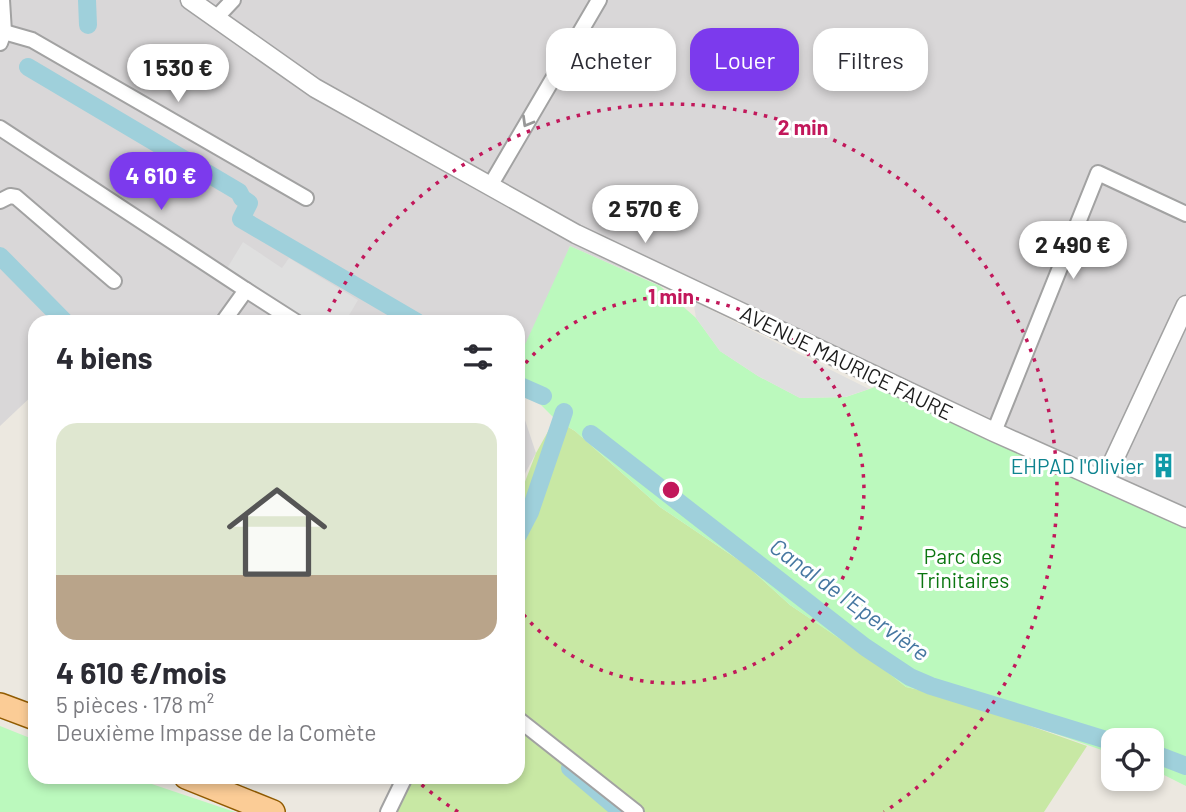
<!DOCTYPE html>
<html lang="fr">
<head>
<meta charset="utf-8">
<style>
  body { margin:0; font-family:Barlow,sans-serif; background:#f2f2f3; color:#2b2b33; height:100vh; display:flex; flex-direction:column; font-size:26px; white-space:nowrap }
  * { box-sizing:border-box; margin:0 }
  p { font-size:23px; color:#7c7c81 }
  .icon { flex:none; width:38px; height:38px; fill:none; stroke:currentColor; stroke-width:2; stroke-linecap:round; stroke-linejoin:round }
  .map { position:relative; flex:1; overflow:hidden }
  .side { position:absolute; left:28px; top:315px; width:497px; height:469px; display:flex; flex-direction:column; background:#fff; border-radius:21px; box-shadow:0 4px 10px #0003 }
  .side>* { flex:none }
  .top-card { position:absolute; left:546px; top:28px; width:534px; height:63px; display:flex; gap:14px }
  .controls { position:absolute; left:1101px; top:728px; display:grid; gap:14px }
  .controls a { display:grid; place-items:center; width:63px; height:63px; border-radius:14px; background:#fff; box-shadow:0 4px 10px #0003; font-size:35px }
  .price { position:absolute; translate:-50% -60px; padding:0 16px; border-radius:24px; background:#fff; color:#222; font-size:23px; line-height:46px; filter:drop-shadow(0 2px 4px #0008) }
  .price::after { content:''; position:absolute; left:50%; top:42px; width:21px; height:16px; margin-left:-10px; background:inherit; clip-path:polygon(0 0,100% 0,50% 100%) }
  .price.current { background:#7c3aed; color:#fff }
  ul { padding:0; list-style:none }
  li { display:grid; align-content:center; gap:14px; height:371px; padding:0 28px }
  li+li { border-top:2px solid #e1e1e2 }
  li span { display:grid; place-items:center; height:217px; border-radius:21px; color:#555 }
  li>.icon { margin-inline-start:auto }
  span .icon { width:126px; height:126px; fill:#fffc; stroke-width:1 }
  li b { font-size:30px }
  h2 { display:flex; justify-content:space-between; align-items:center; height:84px; padding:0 28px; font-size:30px }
  .pill { padding:0 24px; border-radius:21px; background:#fff; box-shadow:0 4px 10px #0003; font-size:24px; line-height:63px }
  .pill.current { background:#7c3aed; color:#fff }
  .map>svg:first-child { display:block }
  .residential { fill:#d9d7d8 }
  .grass { fill:#c8e8a4 }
  .park { fill:#bbf9bd }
  .parking { fill:#dfdfdf }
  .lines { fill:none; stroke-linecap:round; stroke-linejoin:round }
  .canal { stroke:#9fd0db; stroke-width:18 }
  .minor-casing { stroke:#a2a2a2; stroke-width:18 }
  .tertiary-casing { stroke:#a2a2a2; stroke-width:21 }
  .primary-casing { stroke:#915b01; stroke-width:26 }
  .minor { stroke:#fff; stroke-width:14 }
  .tertiary { stroke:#fff; stroke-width:18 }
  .primary { stroke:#fbcc96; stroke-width:23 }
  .oneway { stroke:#989898 }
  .ring { fill:none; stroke:#c2185b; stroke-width:3.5; stroke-dasharray:3.5 7 }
  .labels { text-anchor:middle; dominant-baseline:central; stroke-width:6; stroke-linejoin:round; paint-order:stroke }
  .street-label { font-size:21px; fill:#1b1b1b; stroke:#fff }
  .culture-label { font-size:21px; fill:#0d838f; stroke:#fff; text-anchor:end }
  .park-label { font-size:21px; fill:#0b7610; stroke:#fff }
  .water-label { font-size:23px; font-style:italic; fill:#4677a1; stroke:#fff }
  .centre { fill:#c2185b; stroke:#fff; stroke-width:3.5 }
  .ring-label { font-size:21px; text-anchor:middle; font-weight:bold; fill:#c2185b; stroke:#fff; stroke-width:6; stroke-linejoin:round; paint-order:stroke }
</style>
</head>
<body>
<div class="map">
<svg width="1186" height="812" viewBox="0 0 1186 812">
  <rect width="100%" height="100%" fill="#ece8e0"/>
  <g class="residential">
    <path d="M0 0H1186V520L985 428 570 246 518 378V322H35V393L0 426Z"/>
    <path d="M518 399 536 453 518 487Z"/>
  </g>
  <path class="grass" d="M555 419 575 431 660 507 746 565 790 605 879 665 906 687 947 696 1087 746 1044 812H395L413 777H518V500L536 453Z"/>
  <g class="park">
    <path d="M570 246 660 286 696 318 720 351 758 376 800 398 846 397 878 386 1186 528V786L1152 769V740H1113V754L947 696 906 687 878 665 790 605 746 565 660 507 575 431 555 419 518 382V360Z"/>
    <path d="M0 726 35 740V777H131L235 812H0Z"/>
  </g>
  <g class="parking">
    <path d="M243 242 282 268 289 258 358 300 345 322H296L223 275Z"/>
    <path d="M693 300 707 308 869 389 845 397 800 398 758 376 720 351 696 318Z"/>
  </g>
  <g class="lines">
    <g class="canal">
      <path d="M87 0 88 25"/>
      <path d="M28 67 239 192 242 198 249 203 241 219 417 322"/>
      <path d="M0 256 65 322"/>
      <path d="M518 385 543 396"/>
      <path d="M591 434 865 647 910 677 931 686 1113 742"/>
      <path d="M518 535 530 512 564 412"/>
      <path d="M1152 753 1186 766"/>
      <path d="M570 768 622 812"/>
    </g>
    <defs>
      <g id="minor">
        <path d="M215 19 233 0"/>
        <path d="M4 32 32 40 306 198"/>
        <path d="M0 43 4 32 2 0"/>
        <path d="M0 128 246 290 223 322"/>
        <path d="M490 186 599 0"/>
        <path d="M0 201 10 196 16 197 114 281"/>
        <path d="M246 290 296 322"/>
        <path d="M994 432 1098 173 1186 214"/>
        <path d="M518 719 636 812"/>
        <path d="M388 812 405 777"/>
      </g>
      <g id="tertiary">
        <path d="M190 0 315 88 576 234 994 432 1186 518"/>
        <path d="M1104 481 1186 305"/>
      </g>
      <g id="primary">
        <path d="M0 705 35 718"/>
        <path d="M186 777 273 812"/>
      </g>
    </defs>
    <use href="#minor" class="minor-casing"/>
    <use href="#tertiary" class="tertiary-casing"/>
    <use href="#primary" class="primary-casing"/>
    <use href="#minor" class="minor"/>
    <use href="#tertiary" class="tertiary"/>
    <use href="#primary" class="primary"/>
  </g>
  <defs><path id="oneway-chevron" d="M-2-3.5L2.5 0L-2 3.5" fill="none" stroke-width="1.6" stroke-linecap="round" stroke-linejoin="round" transform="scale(1.75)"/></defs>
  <use class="oneway" href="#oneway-chevron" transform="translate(527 122) rotate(120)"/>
  <g class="ring">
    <path d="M519 371A193 193 0 1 1 519 609"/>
    <path d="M458 812A386 386 0 0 1 415 779M324 321A386 386 0 1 1 884 812"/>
  </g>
  <defs>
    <symbol id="building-bare" viewBox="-9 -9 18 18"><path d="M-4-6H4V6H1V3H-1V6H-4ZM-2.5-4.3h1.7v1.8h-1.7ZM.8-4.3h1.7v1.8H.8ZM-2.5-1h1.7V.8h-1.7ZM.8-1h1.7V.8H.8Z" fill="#0f9aa8" stroke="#fff" stroke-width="2.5" paint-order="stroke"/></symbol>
  </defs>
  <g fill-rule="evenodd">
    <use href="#building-bare" x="1146" y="448" width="35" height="35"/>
  </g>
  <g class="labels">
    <g class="street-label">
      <text transform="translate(847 362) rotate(26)">AVENUE MAURICE FAURE</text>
    </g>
    <g class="culture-label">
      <text x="1144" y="465">EHPAD l'Olivier</text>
    </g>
    <g class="park-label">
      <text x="963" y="555">Parc des<tspan x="963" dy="24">Trinitaires</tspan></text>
    </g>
    <g class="water-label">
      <text transform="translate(850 599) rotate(36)">Canal de l'Epervière</text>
    </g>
  </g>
  <circle cx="671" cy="490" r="10" class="centre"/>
  <g class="ring-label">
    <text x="803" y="135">2 min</text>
    <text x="671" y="304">1 min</text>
  </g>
</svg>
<div class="controls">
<a><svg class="icon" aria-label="locate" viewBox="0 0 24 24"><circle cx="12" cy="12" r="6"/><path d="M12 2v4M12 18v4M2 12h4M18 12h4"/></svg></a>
</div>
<b class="price" style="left:178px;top:104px">1 530 €</b>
<b class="price current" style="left:161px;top:212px">4 610 €</b>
<b class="price" style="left:645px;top:245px">2 570 €</b>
<b class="price" style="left:1073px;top:281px">2 490 €</b>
<div class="top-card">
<a class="pill">Acheter</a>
<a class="pill current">Louer</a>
<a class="pill">Filtres</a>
</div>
<section class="side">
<h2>4 biens<svg class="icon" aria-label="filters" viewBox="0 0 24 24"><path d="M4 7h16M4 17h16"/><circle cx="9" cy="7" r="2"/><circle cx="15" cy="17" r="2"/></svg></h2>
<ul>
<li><span style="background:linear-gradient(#dfe7d0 70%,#b9a48a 0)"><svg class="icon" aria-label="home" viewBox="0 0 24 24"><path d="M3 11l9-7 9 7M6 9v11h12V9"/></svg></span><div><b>4 610 €/mois</b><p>5 pièces · 178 m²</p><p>Deuxième Impasse de la Comète</p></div></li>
</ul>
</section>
</div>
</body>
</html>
